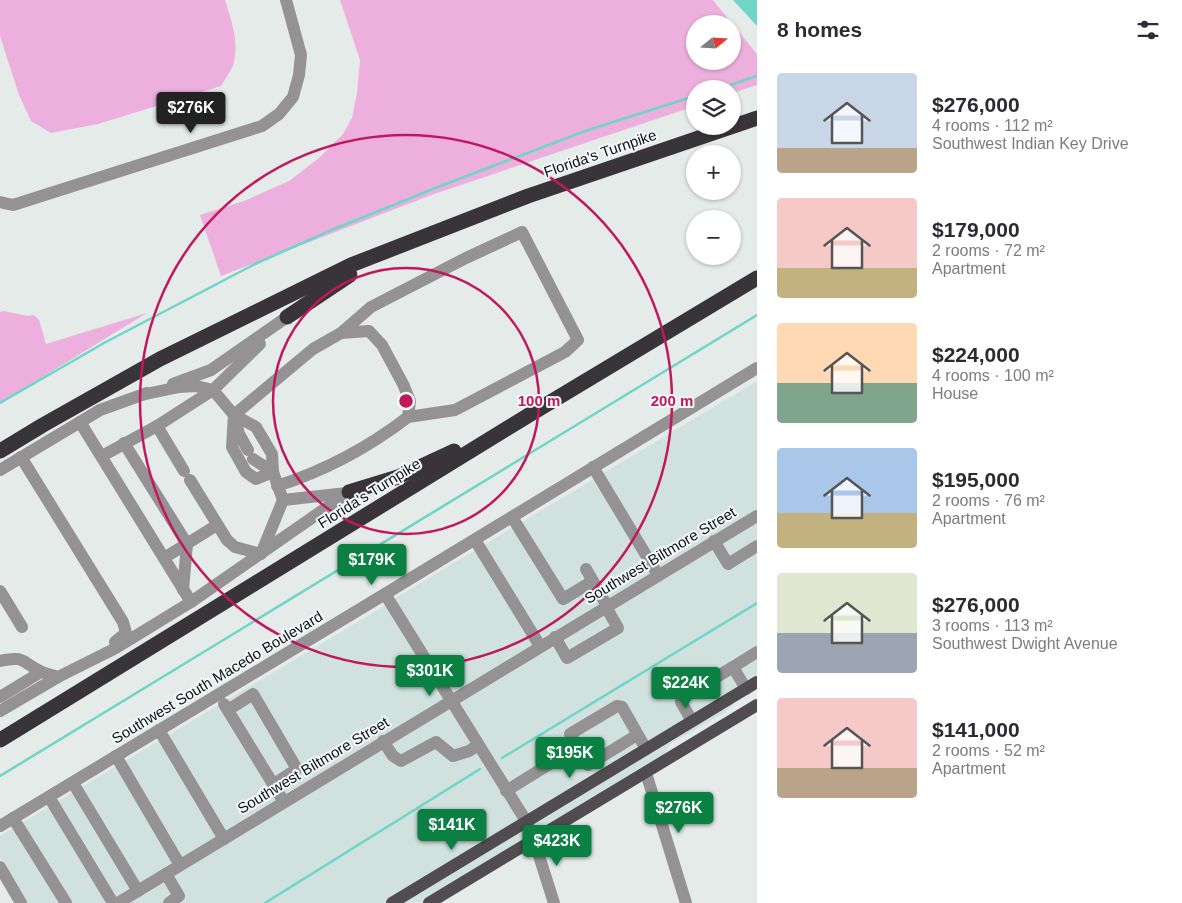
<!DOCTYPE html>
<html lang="en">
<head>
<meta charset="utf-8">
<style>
  body { margin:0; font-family:Helvetica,sans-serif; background:#f2f2f3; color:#2b2b33; height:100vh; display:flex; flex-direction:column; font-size:19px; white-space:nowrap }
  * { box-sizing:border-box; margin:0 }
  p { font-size:16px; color:#7c7c81 }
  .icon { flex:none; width:28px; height:28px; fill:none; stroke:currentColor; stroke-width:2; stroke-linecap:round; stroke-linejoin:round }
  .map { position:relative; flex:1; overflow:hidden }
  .panel { display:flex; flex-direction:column; background:#fff; width:425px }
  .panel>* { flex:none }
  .needle { width:32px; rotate:72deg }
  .tools { position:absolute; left:686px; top:15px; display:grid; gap:10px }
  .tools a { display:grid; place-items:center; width:55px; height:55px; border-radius:50%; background:#fff; box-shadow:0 1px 4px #0004; font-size:25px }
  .price { position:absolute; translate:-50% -42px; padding:0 11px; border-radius:5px; background:#0b8043; color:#fff; font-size:16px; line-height:32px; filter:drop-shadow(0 1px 2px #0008) }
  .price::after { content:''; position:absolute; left:50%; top:30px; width:15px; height:11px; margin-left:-8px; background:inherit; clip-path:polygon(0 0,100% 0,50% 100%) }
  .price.current { background:#222; color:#fff }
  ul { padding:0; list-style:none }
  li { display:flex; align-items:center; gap:15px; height:125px; padding:0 20px }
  li span { display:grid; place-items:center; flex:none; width:140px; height:100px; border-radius:5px; color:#555 }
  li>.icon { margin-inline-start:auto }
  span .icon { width:60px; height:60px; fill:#fffc; stroke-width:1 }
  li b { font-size:21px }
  h2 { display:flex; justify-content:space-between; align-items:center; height:60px; padding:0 20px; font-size:21px }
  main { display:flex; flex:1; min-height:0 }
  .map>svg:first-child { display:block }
  .built { fill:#d0e1de }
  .green { fill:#edb0de }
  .water { fill:#6ed5c7 }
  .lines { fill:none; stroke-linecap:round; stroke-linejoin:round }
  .stream { stroke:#6ed5c7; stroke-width:2.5 }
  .minor { stroke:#949293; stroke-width:12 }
  .major { stroke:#504c4f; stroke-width:12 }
  .highway { stroke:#383437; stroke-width:15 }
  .ring { fill:none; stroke:#c2185b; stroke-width:2.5 }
  .labels { text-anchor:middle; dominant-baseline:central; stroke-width:4; stroke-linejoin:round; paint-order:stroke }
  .street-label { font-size:15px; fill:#111413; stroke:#f1f8f7 }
  .centre { fill:#c2185b; stroke:#f1f8f7; stroke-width:2.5 }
  .ring-label { font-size:15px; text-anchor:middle; font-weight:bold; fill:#c2185b; stroke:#f1f8f7; stroke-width:4; stroke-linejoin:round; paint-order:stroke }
</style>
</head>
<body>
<main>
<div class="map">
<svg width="757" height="903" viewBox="0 0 757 903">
  <rect width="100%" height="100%" fill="#e4ebe9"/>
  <g class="built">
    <path d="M757 381V510L452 694 394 599Z"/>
    <path d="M757 521V677L528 815 457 702Z"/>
    <path d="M386 605 443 699 109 903H27L0 857V836Z"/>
    <path d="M735 701 733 705 724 713 670 744 662 758 537 833 532 823Z"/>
    <path d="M448 707 519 820 388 900 383 903H127Z"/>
    <path d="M523 828 528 838 422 902 401 903Z"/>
  </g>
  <g class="green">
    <path d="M0 0H225C231 20 239 41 234 62 232 70 225 79 221 86L98 124 51 133 31 121 19 95 0 36Z"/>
    <path d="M340 0H713L732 24H695V61H732V24L757 54V85L733 93 732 89H695V106L434 194 221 276 200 215 244 201 289 181 319 158 343 134 352 118 357 93 360 60Z"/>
    <path d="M4 311 28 316 34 315 39 320 46 344 147 313 0 403V312Z"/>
  </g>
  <path class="water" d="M733 0H757V26Z"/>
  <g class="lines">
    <g class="stream">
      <path d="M719 89 757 76"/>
      <path d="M0 403 104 343 255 264 334 229 443 185 588 130 695 96"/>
      <path d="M502 758 757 603"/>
      <path d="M0 776 757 315"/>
      <path d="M265 903 480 769"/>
    </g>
    <g class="minor">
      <path d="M0 202 13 205 262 126 279 114 293 97 299 75 301 55 286 0"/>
      <path d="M173 384 211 370 287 317"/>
      <path d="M141 395 179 387 196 386 213 390 234 415 256 427 272 454 273 472 283 500 261 554 235 547 227 540 190 480"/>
      <path d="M80 422 191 602"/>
      <path d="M236 422 239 434 248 450"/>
      <path d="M157 426 184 471"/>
      <path d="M124 443 187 544 183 590"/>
      <path d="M102 456 157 426 213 390 260 344"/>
      <path d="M21 457 123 622 126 633 115 642"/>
      <path d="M253 459 273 472"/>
      <path d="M593 467 658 575"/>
      <path d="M0 470 100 410 147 393"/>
      <path d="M273 472 256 479 246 472 232 447 234 415 313 349 341 333 371 307 466 258 522 232 578 340 565 352 455 410 408 417"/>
      <path d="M277 486C324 471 369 447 408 417L410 401 403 384 382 345 369 331 341 333"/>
      <path d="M283 500 347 493"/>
      <path d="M512 517 563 599 593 581"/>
      <path d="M475 540 540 646"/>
      <path d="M714 541 728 564 757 546"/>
      <path d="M164 558 217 525"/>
      <path d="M586 569 607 606"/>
      <path d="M0 591 22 627"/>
      <path d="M385 594 526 821 534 840 554 903"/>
      <path d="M555 637 567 658 618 628 606 607"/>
      <path d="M0 661C27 655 21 663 42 672 47 674 53 675 58 677"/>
      <path d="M746 689 733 667 757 652"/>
      <path d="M0 697 41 672"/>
      <path d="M224 704 284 802"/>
      <path d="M228 710 253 694 297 769 274 784"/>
      <path d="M0 711 58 677 116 648 191 602 349 492"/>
      <path d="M692 721 681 702 682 698 733 667"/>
      <path d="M159 730 224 839"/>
      <path d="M637 735 588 765 570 734 617 706 622 707 646 749"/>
      <path d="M383 741 393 756 401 761 436 742 453 756 469 751 478 745"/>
      <path d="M116 756 180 865"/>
      <path d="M646 773 686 903"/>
      <path d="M73 783 138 891"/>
      <path d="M506 791 577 747"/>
      <path d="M49 797 113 903"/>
      <path d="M13 818 66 903"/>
      <path d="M0 826 385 594 757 368"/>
      <path d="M0 867 21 903"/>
      <path d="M166 874 179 896 169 903"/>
      <path d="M118 903 757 516"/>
    </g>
    <g class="major">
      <path d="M392 903 757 682"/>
      <path d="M429 903 757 705"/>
    </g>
    <g class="highway">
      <path d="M287 317 350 275"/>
      <path d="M0 451 43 425 160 359 351 265 528 196 757 118"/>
      <path d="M349 492 398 477 454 451"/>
      <path d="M0 740 529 415 757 278"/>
    </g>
  </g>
  <g class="ring">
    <circle cx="406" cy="401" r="133"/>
    <circle cx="406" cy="401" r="266"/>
  </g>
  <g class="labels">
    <g class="street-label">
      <text transform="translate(600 153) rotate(-19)">Florida's Turnpike</text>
      <text transform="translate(369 493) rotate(-32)">Florida's Turnpike</text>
      <text transform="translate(660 555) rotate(-31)">Southwest Biltmore Street</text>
      <text transform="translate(217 677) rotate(-31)">Southwest South Macedo Boulevard</text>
      <text transform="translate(313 765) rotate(-31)">Southwest Biltmore Street</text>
    </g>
  </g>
  <circle cx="406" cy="401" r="8" class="centre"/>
  <g class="ring-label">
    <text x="539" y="406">100 m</text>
    <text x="672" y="406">200 m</text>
  </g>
</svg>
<div class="tools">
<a><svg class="needle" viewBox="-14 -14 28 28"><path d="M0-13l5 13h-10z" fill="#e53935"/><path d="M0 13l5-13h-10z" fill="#7c7c81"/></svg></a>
<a><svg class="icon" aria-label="layers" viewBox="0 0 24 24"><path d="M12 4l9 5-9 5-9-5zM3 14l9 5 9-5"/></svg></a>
<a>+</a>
<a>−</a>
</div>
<b class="price current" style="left:191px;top:134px">$276K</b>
<b class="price" style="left:372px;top:586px">$179K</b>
<b class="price" style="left:430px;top:697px">$301K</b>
<b class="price" style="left:686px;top:709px">$224K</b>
<b class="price" style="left:570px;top:779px">$195K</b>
<b class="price" style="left:679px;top:834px">$276K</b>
<b class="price" style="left:452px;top:851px">$141K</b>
<b class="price" style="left:557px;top:867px">$423K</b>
</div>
<section class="panel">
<h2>8 homes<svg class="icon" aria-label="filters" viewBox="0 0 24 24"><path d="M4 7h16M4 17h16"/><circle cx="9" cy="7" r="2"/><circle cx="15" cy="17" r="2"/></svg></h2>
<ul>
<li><span style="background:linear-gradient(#c9d6e8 75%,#b9a48a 0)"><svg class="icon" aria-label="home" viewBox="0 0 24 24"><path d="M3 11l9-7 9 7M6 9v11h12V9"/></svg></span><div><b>$276,000</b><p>4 rooms · 112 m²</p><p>Southwest Indian Key Drive</p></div></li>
<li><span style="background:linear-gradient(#f6c9c9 70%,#c2b280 0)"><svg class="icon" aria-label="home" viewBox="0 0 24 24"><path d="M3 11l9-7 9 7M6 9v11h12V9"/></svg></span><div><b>$179,000</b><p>2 rooms · 72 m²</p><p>Apartment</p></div></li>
<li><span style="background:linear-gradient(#ffd9b3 60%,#7fa58c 0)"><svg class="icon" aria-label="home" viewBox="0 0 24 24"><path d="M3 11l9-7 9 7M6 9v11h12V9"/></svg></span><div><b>$224,000</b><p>4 rooms · 100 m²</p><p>House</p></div></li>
<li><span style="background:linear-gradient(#a9c7e8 65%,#c2b280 0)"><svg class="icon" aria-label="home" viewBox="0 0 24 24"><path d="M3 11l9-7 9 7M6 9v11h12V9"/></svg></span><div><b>$195,000</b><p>2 rooms · 76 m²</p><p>Apartment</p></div></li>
<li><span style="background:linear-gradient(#dfe7d0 60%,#9aa5b1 0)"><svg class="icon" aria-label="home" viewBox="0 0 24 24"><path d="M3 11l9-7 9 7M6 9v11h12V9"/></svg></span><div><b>$276,000</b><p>3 rooms · 113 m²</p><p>Southwest Dwight Avenue</p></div></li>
<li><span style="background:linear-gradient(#f6c9c9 70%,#b9a48a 0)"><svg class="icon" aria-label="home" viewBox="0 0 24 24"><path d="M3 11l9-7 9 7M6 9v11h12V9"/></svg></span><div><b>$141,000</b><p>2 rooms · 52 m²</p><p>Apartment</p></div></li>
</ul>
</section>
</main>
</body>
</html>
